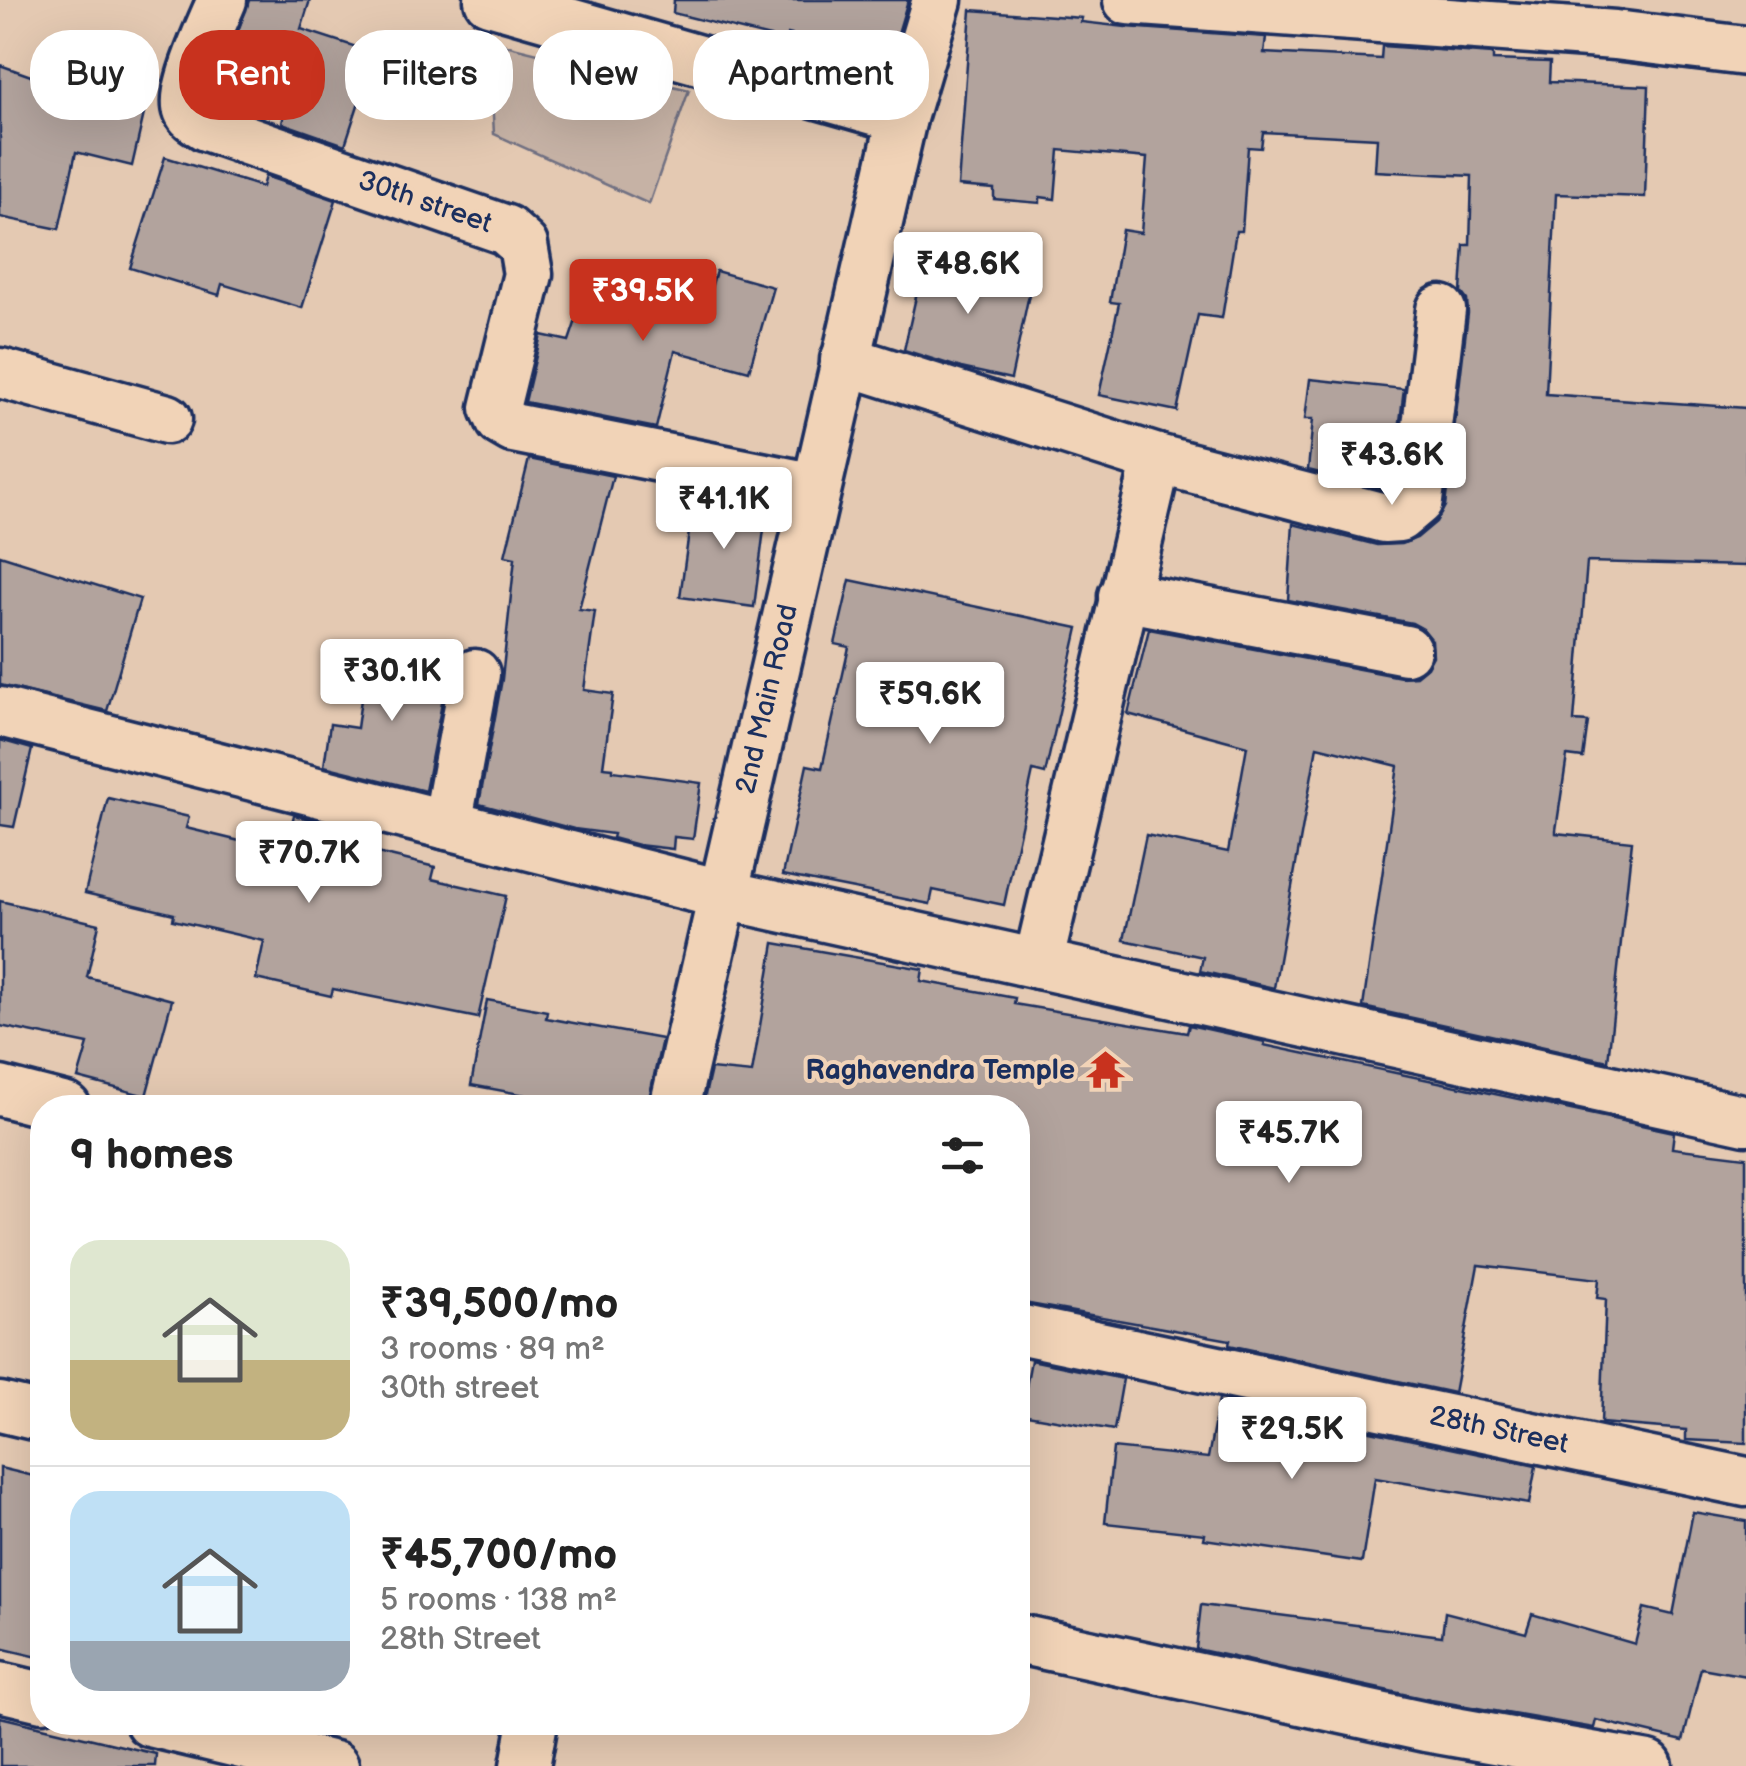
<!DOCTYPE html>
<html lang="en">
<head>
<meta charset="utf-8">
<style>
  body { margin:0; font-family:"Balsamiq Sans",sans-serif; background:#f2f2f2; color:#222; height:100vh; display:flex; flex-direction:column; font-size:38px; white-space:nowrap }
  * { box-sizing:border-box; margin:0 }
  p { font-size:32px; color:#767676 }
  .icon { flex:none; width:55px; height:55px; fill:none; stroke:currentColor; stroke-width:2; stroke-linecap:round; stroke-linejoin:round }
  .map { position:relative; flex:1; overflow:hidden }
  .sheet { position:absolute; left:30px; top:1095px; width:1000px; height:640px; display:flex; flex-direction:column; background:#fff; border-radius:40px; box-shadow:0 10px 40px #0002 }
  .sheet>* { flex:none }
  .banner { position:absolute; left:30px; top:30px; width:1000px; height:90px; display:flex; gap:20px }
  .price { position:absolute; translate:-50% -85px; padding:0 22px; border-radius:10px; background:#fff; color:#222; font-size:32px; line-height:65px; filter:drop-shadow(0 2px 5px #0008) }
  .price::after { content:''; position:absolute; left:50%; top:60px; width:30px; height:22px; margin-left:-15px; background:inherit; clip-path:polygon(0 0,100% 0,50% 100%) }
  .price.on { background:#c8321e; color:#fff }
  ul { padding:0; list-style:none }
  li { display:flex; align-items:center; gap:30px; height:250px; padding:0 40px }
  li+li { border-top:2px solid #e0e0e0 }
  li span { display:grid; place-items:center; flex:none; width:280px; height:200px; border-radius:30px; color:#555 }
  li>.icon { margin-inline-start:auto }
  span .icon { width:120px; height:120px; fill:#fffc; stroke-width:1 }
  li b { font-size:42px }
  h2 { display:flex; justify-content:space-between; align-items:center; height:120px; padding:0 40px; font-size:42px }
  .tag { padding:0 35px; border-radius:40px; background:#fff; box-shadow:0 10px 40px #0002; font-size:35px; line-height:90px }
  .tag.on { background:#c8321e; color:#fff }
  .map>svg:first-child { display:block }
  .green { fill:#c6b2a5; stroke:#707082; stroke-width:2.5 }
  .building { fill:#b2a39d; stroke:#1b2f5e; stroke-width:2.5 }
  .lines { fill:none; stroke-linecap:round; stroke-linejoin:round }
  .minor-casing { stroke:#1b2f5e; stroke-width:55 }
  .minor { stroke:#f1d3b7; stroke-width:48 }
  .labels { text-anchor:middle; dominant-baseline:central; stroke-width:8; stroke-linejoin:round; paint-order:stroke }
  .street-label { font-size:28px; fill:#1b2f5e; stroke:#f1d3b7 }
  .poi-label { font-size:28px; font-weight:bold; fill:#1b2f5e; stroke:#f1d3b7; text-anchor:end }
</style>
</head>
<body>
<div class="map">
<svg width="1746" height="1766" viewBox="0 0 1746 1766">
  <rect width="100%" height="100%" fill="#e4c9b2"/>
  <filter id="ink" filterUnits="userSpaceOnUse"><feTurbulence type="fractalNoise" baseFrequency=".01" numOctaves="2"/><feDisplacementMap in="SourceGraphic" scale="20" xChannelSelector="R" yChannelSelector="G"/><feConvolveMatrix kernelMatrix="1 2 1 2 8 2 1 2 1" color-interpolation-filters="sRGB"/></filter>
  <g filter="url(#ink)">
    <path class="green" d="M489 41 689 90 649 204 494 134Z"/>
    <g class="building">
      <path d="M249 0H310L301 29 375 53 345 145 282 123 284 115 216 93Z"/>
      <path d="M674 0H908L890 60 788 34 786 41 673 13Z"/>
      <path d="M971 10 1082 18 1081 22 1126 27 1266 37 1264 53 1381 59 1382 46 1493 54V60L1550 62 1549 82 1649 86 1645 197 1556 194 1546 394 1746 408V566L1587 562 1574 721 1588 722 1583 758 1567 756 1556 830V833L1632 841 1608 1061 1363 1007 1398 766 1317 746 1274 988 1200 971 1203 957 1124 940 1146 835 1228 852 1247 746 1128 714 1149 629 1401 677 1416 676 1427 667 1433 656 1432 640 1423 629 1412 623 1288 600 1293 524 1377 545 1401 544 1417 538 1436 522 1445 506 1468 313 1467 300 1461 292 1464 245H1470L1472 176 1375 171 1377 138 1263 132 1261 148 1248 147 1242 231H1236L1222 318 1198 315 1177 411 1099 395 1119 303 1110 302 1122 230 1141 233 1147 158 1059 150 1055 199 1040 197V203L994 199V189L958 186Z"/>
      <path d="M0 65 45 81 48 69 149 92 132 166 76 152 59 229 0 217Z"/>
      <path d="M165 157 262 187 265 176 336 200 302 308 222 284 219 295 130 268Z"/>
      <path d="M925 257 1032 280 1011 379 961 368 904 350Z"/>
      <path d="M595 264 707 302 716 271 773 287 749 371 675 351 656 428 525 402 541 335 569 341Z"/>
      <path d="M1310 379 1404 389 1392 487 1388 490 1308 470 1313 419H1305Z"/>
      <path d="M529 459 613 476 579 609 595 611 584 690 613 694 603 767 613 768V771L701 783 693 839 674 837 673 849 638 845 612 838 613 834 574 829 479 804 502 679 515 558 505 556Z"/>
      <path d="M694 496 767 506 754 607 680 597Z"/>
      <path d="M0 555 140 599 107 711 0 685Z"/>
      <path d="M850 580 1078 628 1045 774 1033 771 1004 905 933 890 930 904 783 875 807 765 822 768 849 647 835 644Z"/>
      <path d="M367 656 449 667 425 791 324 766 330 724 357 728Z"/>
      <path d="M0 740 32 749 14 827 0 825Z"/>
      <path d="M108 798 189 817 186 828 285 852 294 815 369 834 365 850 435 867 432 879 506 896 478 1018 333 989 331 996 256 979 264 941 173 920 174 914 85 893Z"/>
      <path d="M0 901 99 924 87 977 172 1000 146 1096 78 1078 88 1044 0 1026Z"/>
      <path d="M774 943 923 969 921 981 1015 998 1014 1004 1187 1033 1189 1025 1265 1042 1264 1045 1674 1132 1672 1148 1746 1157V1443L1686 1440V1430L1601 1423 1606 1299 1597 1298 1599 1279 1478 1265 1454 1393 1229 1345 1230 1340 1018 1302V1108H702L711 1069 752 1073Z"/>
      <path d="M487 1000 547 1011 546 1018 662 1039 647 1108H614L580 1102 579 1105 471 1085Z"/>
      <path d="M1031 1360 1123 1379 1114 1430 1021 1414Z"/>
      <path d="M1219 1399 1536 1466 1529 1504 1375 1478 1362 1562 1204 1539 1205 1534 1105 1523 1113 1448 1208 1458Z"/>
      <path d="M0 1468 42 1478V1658L0 1648Z"/>
      <path d="M1693 1512 1746 1521V1676L1701 1668 1683 1741 1596 1720 1594 1728 1431 1700 1196 1649 1201 1605 1442 1636 1445 1612 1526 1633 1532 1614 1635 1644 1644 1608 1673 1615Z"/>
      <path d="M0 1717 156 1754 155 1766H0Z"/>
    </g>
    <g class="lines">
      <defs>
        <g id="minor">
          <path d="M222 0C213 22 180 90 188 110 191 118 199 121 206 126L506 230 523 245 528 274 495 408 501 421 513 428 816 488"/>
          <path d="M489 0 902 118"/>
          <path d="M1128 0 1615 35 1746 51"/>
          <path d="M845 360 1157 459 1384 518 1399 517 1418 501 1441 310"/>
          <path d="M0 373 167 419"/>
          <path d="M1123 596 1406 650"/>
          <path d="M0 712 721 894 1746 1120"/>
          <path d="M447 825 475 674"/>
          <path d="M1038 964 1157 459"/>
          <path d="M0 1091 66 1108"/>
          <path d="M674 1108 902 118 937 0"/>
          <path d="M1018 1329 1746 1482"/>
          <path d="M0 1407 42 1417"/>
          <path d="M1018 1639 1426 1727 1648 1766"/>
          <path d="M0 1687 42 1697"/>
          <path d="M150 1722 334 1766"/>
          <path d="M525 1766 533 1722"/>
        </g>
      </defs>
      <use href="#minor" class="minor-casing"/>
      <use href="#minor" class="minor"/>
    </g>
  </g>
  <defs>
    <symbol id="temple-bare" viewBox="-9 -9 18 18"><path d="M0-6L5-2H3V0L6.5 2.5H4V6H1.5V3h-3V6H-4V2.5H-6.5L-3 0V-2H-5Z" fill="#c8321e" stroke="#f1d3b7" stroke-width="2.5" paint-order="stroke"/></symbol>
  </defs>
  <g fill-rule="evenodd">
    <use href="#temple-bare" x="1078" y="1042" width="55" height="55"/>
  </g>
  <g class="labels">
    <g class="street-label">
      <text transform="translate(425 202) rotate(19)">30th street</text>
      <text transform="translate(767 699) rotate(-77)">2nd Main Road</text>
      <text transform="translate(1499 1430) rotate(12)">28th Street</text>
    </g>
    <g class="poi-label">
      <text x="1075" y="1070">Raghavendra Temple</text>
    </g>
  </g>
</svg>
<b class="price" style="left:968px;top:317px">₹48.6K</b>
<b class="price on" style="left:643px;top:344px">₹39.5K</b>
<b class="price" style="left:1392px;top:508px">₹43.6K</b>
<b class="price" style="left:724px;top:552px">₹41.1K</b>
<b class="price" style="left:392px;top:724px">₹30.1K</b>
<b class="price" style="left:930px;top:747px">₹59.6K</b>
<b class="price" style="left:309px;top:906px">₹70.7K</b>
<b class="price" style="left:1289px;top:1186px">₹45.7K</b>
<b class="price" style="left:1292px;top:1482px">₹29.5K</b>
<div class="banner">
<a class="tag">Buy</a>
<a class="tag on">Rent</a>
<a class="tag">Filters</a>
<a class="tag">New</a>
<a class="tag">Apartment</a>
</div>
<section class="sheet">
<h2>9 homes<svg class="icon" aria-label="filters" viewBox="0 0 24 24"><path d="M4 7h16M4 17h16"/><circle cx="9" cy="7" r="2"/><circle cx="15" cy="17" r="2"/></svg></h2>
<ul>
<li><span style="background:linear-gradient(#dfe7d0 60%,#c2b280 0)"><svg class="icon" aria-label="home" viewBox="0 0 24 24"><path d="M3 11l9-7 9 7M6 9v11h12V9"/></svg></span><div><b>₹39,500/mo</b><p>3 rooms · 89 m²</p><p>30th street</p></div></li>
<li><span style="background:linear-gradient(#bfe0f5 75%,#9aa5b1 0)"><svg class="icon" aria-label="home" viewBox="0 0 24 24"><path d="M3 11l9-7 9 7M6 9v11h12V9"/></svg></span><div><b>₹45,700/mo</b><p>5 rooms · 138 m²</p><p>28th Street</p></div></li>
</ul>
</section>
</div>
</body>
</html>
